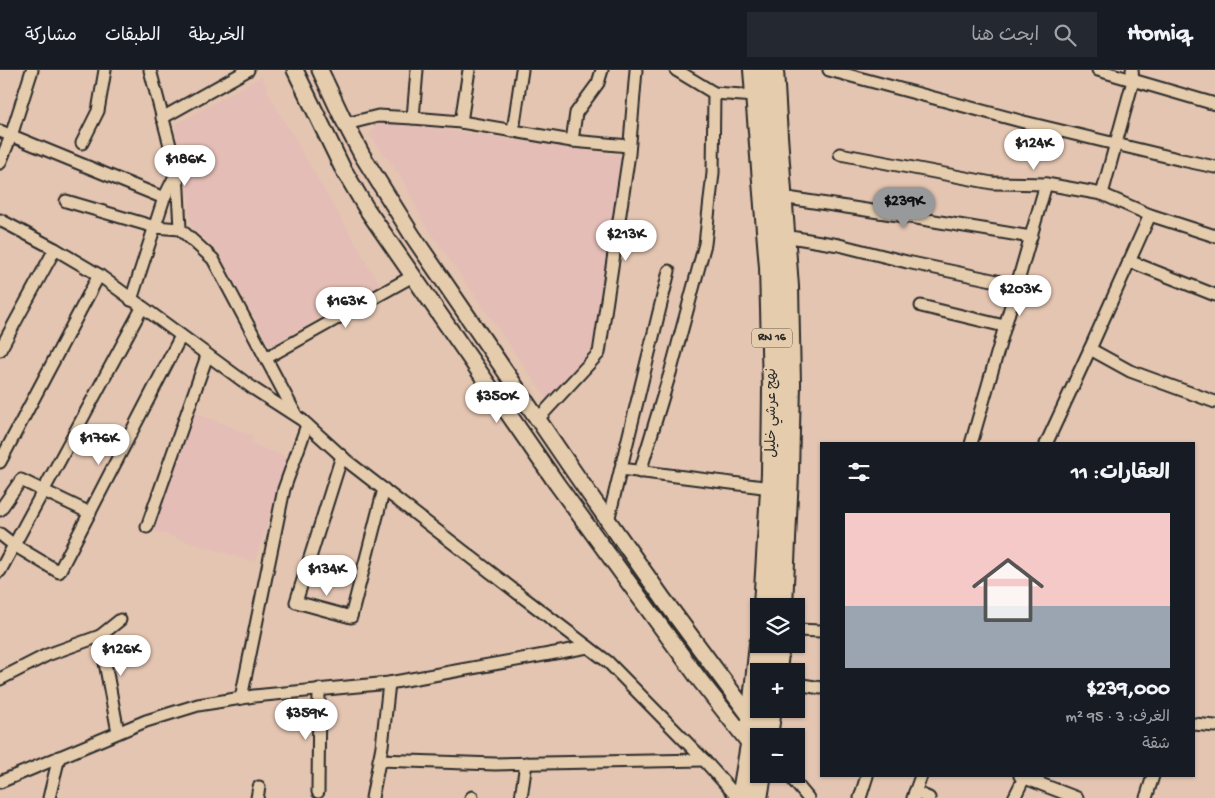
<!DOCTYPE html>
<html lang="ar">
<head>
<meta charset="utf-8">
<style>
  body { margin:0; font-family:"Gochi Hand","Playpen Sans Arabic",sans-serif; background:#242831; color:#f1f3f6; direction:rtl; height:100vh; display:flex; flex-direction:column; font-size:19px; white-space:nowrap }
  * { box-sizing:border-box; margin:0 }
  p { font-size:16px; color:#9ea1a6 }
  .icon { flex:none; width:28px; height:28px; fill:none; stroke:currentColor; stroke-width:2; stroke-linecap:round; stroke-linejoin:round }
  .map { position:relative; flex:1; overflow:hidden; direction:ltr }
  .sheet { position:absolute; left:820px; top:372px; width:375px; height:335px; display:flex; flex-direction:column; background:#171b24; border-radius:0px; box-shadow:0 1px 4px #0004; direction:rtl }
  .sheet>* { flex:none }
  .fabs { position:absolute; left:750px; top:528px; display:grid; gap:10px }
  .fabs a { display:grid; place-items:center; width:55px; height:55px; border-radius:0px; background:#171b24; box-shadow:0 1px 4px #0004; font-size:25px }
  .price { position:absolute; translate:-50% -42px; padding:0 11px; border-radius:18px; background:#fff; color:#222; font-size:16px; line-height:32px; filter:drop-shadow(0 1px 2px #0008) }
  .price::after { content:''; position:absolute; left:50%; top:30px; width:15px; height:11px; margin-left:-8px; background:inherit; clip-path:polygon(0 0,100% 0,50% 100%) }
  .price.selected { background:#98999b; color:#111 }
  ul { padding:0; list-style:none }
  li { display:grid; align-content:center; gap:10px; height:265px; padding:0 25px }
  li+li { border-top:1px solid #363941 }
  li span { display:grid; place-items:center; height:155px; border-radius:0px; color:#555 }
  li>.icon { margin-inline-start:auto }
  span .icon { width:90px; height:90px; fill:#fffc; stroke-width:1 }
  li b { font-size:21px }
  h2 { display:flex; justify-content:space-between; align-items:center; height:60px; padding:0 25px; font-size:21px }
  header { display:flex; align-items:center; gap:30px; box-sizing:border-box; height:70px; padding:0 25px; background:#171b24; border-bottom:1px solid #363941 }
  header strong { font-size:24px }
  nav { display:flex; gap:28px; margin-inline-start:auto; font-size:18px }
  .search { width:350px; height:45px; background:#242831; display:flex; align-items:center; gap:12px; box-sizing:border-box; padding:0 18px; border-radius:0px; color:#9ea1a6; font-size:19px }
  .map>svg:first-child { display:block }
  .built { fill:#e3bdb6 }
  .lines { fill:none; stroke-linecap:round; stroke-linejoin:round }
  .street-casing { stroke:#2b2b2b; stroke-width:15 }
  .secondary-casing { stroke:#2b2b2b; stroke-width:19 }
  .highway-casing { stroke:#2b2b2b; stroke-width:24 }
  .street { stroke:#e5ccad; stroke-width:11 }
  .secondary { stroke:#e5ccad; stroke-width:15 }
  .highway { stroke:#e5ccad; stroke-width:20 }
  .labels { text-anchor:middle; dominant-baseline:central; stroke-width:4.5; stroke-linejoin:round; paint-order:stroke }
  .shield { fill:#e5ccad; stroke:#635b52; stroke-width:1 }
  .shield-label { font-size:12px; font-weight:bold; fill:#2b2b2b }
  .street-label { font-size:14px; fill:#2b2b2b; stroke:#e5ccad }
</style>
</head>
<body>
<header>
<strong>Homiq</strong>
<div class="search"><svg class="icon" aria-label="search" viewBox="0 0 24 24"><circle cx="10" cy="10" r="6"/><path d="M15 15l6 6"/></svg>ابحث هنا</div>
<nav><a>الخريطة</a><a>الطبقات</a><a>مشاركة</a></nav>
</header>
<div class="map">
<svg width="1215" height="728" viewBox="0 0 1215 728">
  <rect width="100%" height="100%" fill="#e4c5b1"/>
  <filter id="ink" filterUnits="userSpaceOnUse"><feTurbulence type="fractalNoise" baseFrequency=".02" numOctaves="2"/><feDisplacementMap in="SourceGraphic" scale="10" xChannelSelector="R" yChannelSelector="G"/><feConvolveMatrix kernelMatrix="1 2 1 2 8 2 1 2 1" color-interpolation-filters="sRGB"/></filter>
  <g filter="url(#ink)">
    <g class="built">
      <path d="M262 6 269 25 379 214 270 276 217 180 191 157 184 71 176 70 175 55Z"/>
      <path d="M384 51 623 86 592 279 547 329 423 151 402 108 370 65 376 54Z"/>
      <path d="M193 342 253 366 251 374 290 388 254 492 154 461Z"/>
    </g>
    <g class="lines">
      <defs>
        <g id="street">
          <path d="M676 0 714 23 756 26"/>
          <path d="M829 0 1024 52 1182 90 1215 97"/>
          <path d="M1098 0 1215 34"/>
          <path d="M162 48 248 0"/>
          <path d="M413 48 417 0"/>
          <path d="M461 52 469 0"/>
          <path d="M346 54 378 46 413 48 461 52 572 71 629 76"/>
          <path d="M0 61 164 128"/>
          <path d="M513 61 522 0"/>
          <path d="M572 71 576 43 598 13 602 0"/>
          <path d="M82 73 98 41 105 0"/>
          <path d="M840 84 992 113 1046 114 1102 124 1150 145 1215 166"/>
          <path d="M0 93 11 66 32 0"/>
          <path d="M177 102 180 159 213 189 296 345"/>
          <path d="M1102 124 1133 11 1132 0"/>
          <path d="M781 127 892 144 1031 167"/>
          <path d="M66 131 155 157 180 159"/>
          <path d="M0 150 55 179 99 205 254 319 302 350 347 391 524 528 608 592 704 690 738 728"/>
          <path d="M784 166 839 175 907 192 1016 215"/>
          <path d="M1129 191 1215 225"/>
          <path d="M131 230 164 128 177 102 150 0"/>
          <path d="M921 236 1004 256"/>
          <path d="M1090 279 1130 301 1215 332"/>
          <path d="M0 280 55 179"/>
          <path d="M266 288 413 206"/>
          <path d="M538 349 599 283 629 84 636 0"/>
          <path d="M971 374 1046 114"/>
          <path d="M1046 374 1090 279 1150 145"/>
          <path d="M342 386 296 532 351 547 384 419"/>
          <path d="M0 392 99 205"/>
          <path d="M621 399 771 418"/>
          <path d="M640 402 671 300 705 174 713 103 714 23"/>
          <path d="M0 440 21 410 90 443"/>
          <path d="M608 451 669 201"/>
          <path d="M147 457 207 286"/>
          <path d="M0 464 14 475 59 502 181 266"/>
          <path d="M0 501 142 238"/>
          <path d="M796 560 821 561"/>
          <path d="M0 609 47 585 100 566"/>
          <path d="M796 614 821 618"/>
          <path d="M241 628 284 419 307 355"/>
          <path d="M1194 654 1215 656"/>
          <path d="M118 662 100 566 120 550"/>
          <path d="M379 690 495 694 704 690"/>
          <path d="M788 704 808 728"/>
          <path d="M1020 706 1077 728"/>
          <path d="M0 712 146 651 198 635 254 626 389 613 588 577"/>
          <path d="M318 722 319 619"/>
          <path d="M915 722 929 728"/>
          <path d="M49 728 59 687"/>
          <path d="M257 728 259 717"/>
          <path d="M372 728 382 676 389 613"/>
          <path d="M471 728 472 727"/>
          <path d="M521 728 526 693"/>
          <path d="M860 728 867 706"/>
          <path d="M913 728 921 706"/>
          <path d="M1014 728 1024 708"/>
          <path d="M1146 728 1153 706"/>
        </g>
        <g id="secondary">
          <path d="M295 0 342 97 366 138 557 414 699 609 754 679"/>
          <path d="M320 0 342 47 362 85 412 165 576 405 664 530 755 653"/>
        </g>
        <g id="highway">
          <path d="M754 0 770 197 773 319 772 404 764 536"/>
          <path d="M773 0 777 66 788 217 790 314 788 404 782 536"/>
          <path d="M776 601 779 574"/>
          <path d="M767 666 771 639"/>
          <path d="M742 728 751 675 752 649 760 574"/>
          <path d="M757 728 761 704"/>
        </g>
      </defs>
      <use href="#street" class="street-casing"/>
      <use href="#secondary" class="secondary-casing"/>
      <use href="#highway" class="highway-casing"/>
      <use href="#street" class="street"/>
      <use href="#secondary" class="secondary"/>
      <use href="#highway" class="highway"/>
    </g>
  </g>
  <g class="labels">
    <rect class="shield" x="752" y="258.5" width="40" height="19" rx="4"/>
    <g class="shield-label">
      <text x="772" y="268">RN 16</text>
    </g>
    <g class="street-label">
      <text transform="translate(772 343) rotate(-90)">نهج عرشي خليل</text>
    </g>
  </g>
</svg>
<div class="fabs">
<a><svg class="icon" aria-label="layers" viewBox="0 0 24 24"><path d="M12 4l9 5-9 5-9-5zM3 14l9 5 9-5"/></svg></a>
<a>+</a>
<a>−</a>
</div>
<b class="price" style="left:1034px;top:101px">$124K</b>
<b class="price" style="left:185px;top:117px">$186K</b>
<b class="price selected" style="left:904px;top:159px">$239K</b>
<b class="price" style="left:626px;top:192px">$213K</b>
<b class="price" style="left:1020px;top:247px">$203K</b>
<b class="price" style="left:346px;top:259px">$163K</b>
<b class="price" style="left:497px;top:354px">$350K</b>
<b class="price" style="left:99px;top:396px">$176K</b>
<b class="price" style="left:327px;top:527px">$134K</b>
<b class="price" style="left:121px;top:607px">$126K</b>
<b class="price" style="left:306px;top:671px">$359K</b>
<section class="sheet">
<h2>العقارات: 11<svg class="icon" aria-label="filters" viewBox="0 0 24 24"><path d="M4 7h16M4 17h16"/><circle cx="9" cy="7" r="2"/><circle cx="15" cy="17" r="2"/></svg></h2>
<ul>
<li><span style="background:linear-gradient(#f6c9c9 60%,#9aa5b1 0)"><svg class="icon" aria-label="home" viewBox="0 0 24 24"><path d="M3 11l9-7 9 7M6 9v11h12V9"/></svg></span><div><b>$239,000</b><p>الغرف: 3 · 95 m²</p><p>شقة</p></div></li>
</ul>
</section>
</div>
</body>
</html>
